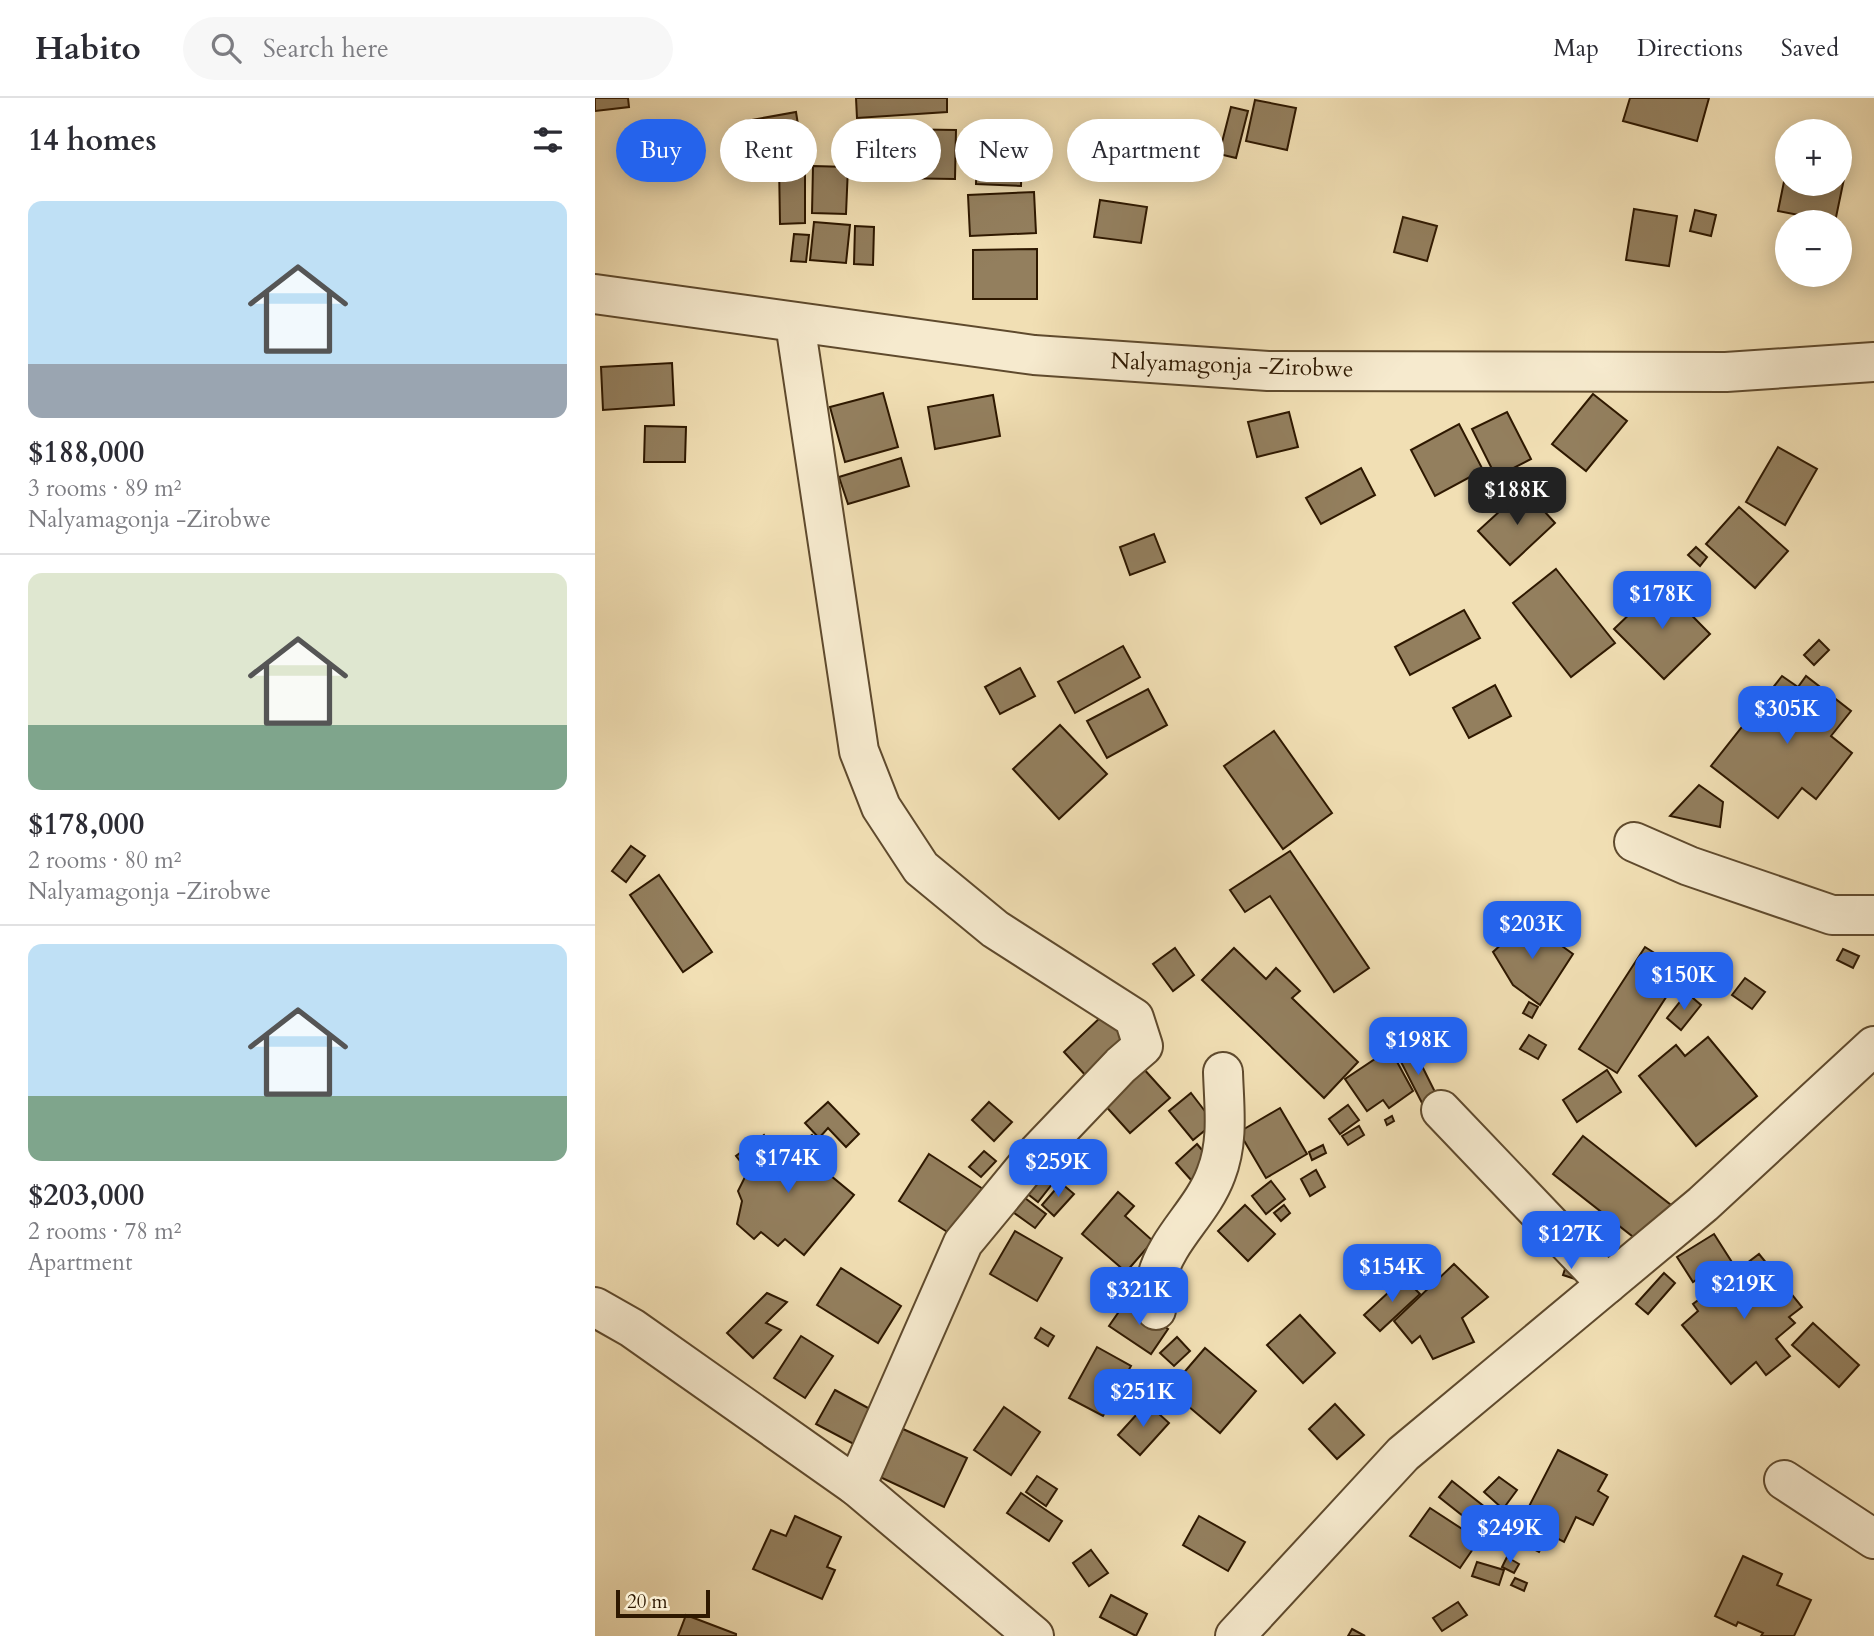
<!DOCTYPE html>
<html lang="en">
<head>
<meta charset="utf-8">
<style>
  body { margin:0; font-family:Cardo,serif; background:#f7f7f7; color:#2b2b33; height:100vh; display:flex; flex-direction:column; font-size:26px; white-space:nowrap }
  * { box-sizing:border-box; margin:0 }
  p { font-size:23px; color:#7c7c81 }
  .icon { flex:none; width:38px; height:38px; fill:none; stroke:currentColor; stroke-width:2; stroke-linecap:round; stroke-linejoin:round }
  .map { position:relative; flex:1; overflow:hidden }
  .drawer { display:flex; flex-direction:column; background:#fff; width:595px }
  .drawer>* { flex:none }
  .guide { position:absolute; left:21px; top:21px; width:665px; height:63px; display:flex; gap:14px }
  .tools { position:absolute; left:1180px; top:21px; display:grid; gap:14px }
  .tools a { display:grid; place-items:center; width:77px; height:77px; border-radius:50%; background:#fff; box-shadow:0 4px 18px #0003; font-size:35px }
  .scale { position:absolute; left:21px; bottom:18px; width:94px; box-sizing:border-box; padding-left:7px; border:4px solid #2e1800; border-top:0; font-size:19px; line-height:24px; white-space:nowrap; color:#2e1800; -webkit-text-stroke:5px #f6eace; paint-order:stroke }
  .price { position:absolute; translate:-50% -60px; padding:0 16px; border-radius:14px; background:#2563eb; color:#fff; font-size:23px; line-height:46px; filter:drop-shadow(0 2px 4px #0008) }
  .price::after { content:''; position:absolute; left:50%; top:42px; width:21px; height:16px; margin-left:-10px; background:inherit; clip-path:polygon(0 0,100% 0,50% 100%) }
  .price.active { background:#222; color:#fff }
  ul { padding:0; list-style:none }
  li { display:grid; align-content:center; gap:14px; height:371px; padding:0 28px }
  li+li { border-top:2px solid #e1e1e2 }
  li span { display:grid; place-items:center; height:217px; border-radius:14px; color:#555 }
  li>.icon { margin-inline-start:auto }
  span .icon { width:126px; height:126px; fill:#fffc; stroke-width:1 }
  li b { font-size:30px }
  h2 { display:flex; justify-content:space-between; align-items:center; height:84px; padding:0 28px; font-size:30px }
  .pill { padding:0 24px; border-radius:32px; background:#fff; box-shadow:0 4px 18px #0003; font-size:24px; line-height:63px }
  .pill.active { background:#2563eb; color:#fff }
  header { display:flex; align-items:center; gap:42px; box-sizing:border-box; height:98px; padding:0 35px; background:#fff; border-bottom:2px solid #e1e1e2 }
  header strong { font-size:33px }
  nav { display:flex; gap:38px; margin-inline-start:auto; font-size:24px }
  .search { width:490px; height:63px; background:#f7f7f7; display:flex; align-items:center; gap:18px; box-sizing:border-box; padding:0 24px; border-radius:38px; color:#7c7c81; font-size:26px }
  main { display:flex; flex:1; min-height:0 }
  .map>svg:first-child { display:block }
  .building { fill:#937f5e; stroke:#2e1800; stroke-width:2 }
  .lines { fill:none; stroke-linecap:round; stroke-linejoin:round }
  .minor-casing { stroke:#5f4a2d; stroke-width:42 }
  .minor { stroke:#f6eace; stroke-width:38 }
  .labels { text-anchor:middle; dominant-baseline:central; stroke-width:7; stroke-linejoin:round; paint-order:stroke }
  .street-label { font-size:23px; fill:#2e1800; stroke:#f6eace }
</style>
</head>
<body>
<header>
<strong>Habito</strong>
<div class="search"><svg class="icon" aria-label="search" viewBox="0 0 24 24"><circle cx="10" cy="10" r="6"/><path d="M15 15l6 6"/></svg>Search here</div>
<nav><a>Map</a><a>Directions</a><a>Saved</a></nav>
</header>
<main>
<section class="drawer">
<h2>14 homes<svg class="icon" aria-label="filters" viewBox="0 0 24 24"><path d="M4 7h16M4 17h16"/><circle cx="9" cy="7" r="2"/><circle cx="15" cy="17" r="2"/></svg></h2>
<ul>
<li><span style="background:linear-gradient(#bfe0f5 75%,#9aa5b1 0)"><svg class="icon" aria-label="home" viewBox="0 0 24 24"><path d="M3 11l9-7 9 7M6 9v11h12V9"/></svg></span><div><b>$188,000</b><p>3 rooms · 89 m²</p><p>Nalyamagonja -Zirobwe</p></div></li>
<li><span style="background:linear-gradient(#dfe7d0 70%,#7fa58c 0)"><svg class="icon" aria-label="home" viewBox="0 0 24 24"><path d="M3 11l9-7 9 7M6 9v11h12V9"/></svg></span><div><b>$178,000</b><p>2 rooms · 80 m²</p><p>Nalyamagonja -Zirobwe</p></div></li>
<li><span style="background:linear-gradient(#bfe0f5 70%,#7fa58c 0)"><svg class="icon" aria-label="home" viewBox="0 0 24 24"><path d="M3 11l9-7 9 7M6 9v11h12V9"/></svg></span><div><b>$203,000</b><p>2 rooms · 78 m²</p><p>Apartment</p></div></li>
</ul>
</section>
<div class="map">
<svg width="1279" height="1538" viewBox="0 0 1279 1538">
  <rect width="100%" height="100%" fill="#f1dfb4"/>
  <filter id="stains"><feTurbulence type="fractalNoise" baseFrequency=".00286" numOctaves="4"/><feColorMatrix values="0 0 0 0 .2 0 0 0 0 .09 0 0 0 0 .02 0 0 0 .5 -.17"/></filter>
  <radialGradient id="worn" r=".72"><stop offset=".6" stop-color="#630" stop-opacity="0"/><stop offset="1" stop-color="#630" stop-opacity=".3"/></radialGradient>
  <g class="building">
    <path d="M0 0H33L34 9 0 13Z"/>
    <path d="M261 0H352V14L262 20Z"/>
    <path d="M1035 0H1114L1102 43 1028 23Z"/>
    <path d="M660 2 701 10 692 52 651 43Z"/>
    <path d="M636 9 653 13 641 60 624 56Z"/>
    <path d="M201 14 207 52 158 61 151 23Z"/>
    <path d="M295 31 361 32 360 81 294 80Z"/>
    <path d="M382 52 427 53 426 88 381 86Z"/>
    <path d="M184 65H210V125L185 126Z"/>
    <path d="M218 68 253 69 251 116 217 115Z"/>
    <path d="M1192 69V86H1244V75L1250 76 1240 124 1183 113Z"/>
    <path d="M439 94 441 135 375 138 373 97Z"/>
    <path d="M505 102 552 109 546 145 499 139Z"/>
    <path d="M1039 111 1082 118 1074 168 1031 162Z"/>
    <path d="M1100 112 1121 117 1116 138 1095 133Z"/>
    <path d="M808 119 842 128 832 163 799 154Z"/>
    <path d="M219 124 255 127 251 165 215 162Z"/>
    <path d="M260 128 279 129 278 167 259 166Z"/>
    <path d="M199 136 214 137 211 164 196 163Z"/>
    <path d="M442 151V201H378V152Z"/>
    <path d="M77 265 79 307 8 312 6 269Z"/>
    <path d="M288 295 303 349 250 364 235 309Z"/>
    <path d="M998 296 1032 323 991 373 957 346Z"/>
    <path d="M398 297 405 338 340 351 333 309Z"/>
    <path d="M694 314 703 349 662 359 653 324Z"/>
    <path d="M912 314 936 361 901 379 877 331Z"/>
    <path d="M864 326 888 372 840 398 816 352Z"/>
    <path d="M50 328 91 329 90 364H49Z"/>
    <path d="M1183 349 1222 371 1190 427 1151 404Z"/>
    <path d="M306 360 314 388 253 406 244 379Z"/>
    <path d="M766 370 780 397 726 426 711 400Z"/>
    <path d="M929 391 960 425 915 467 883 433Z"/>
    <path d="M1144 409 1193 453 1160 490 1111 446Z"/>
    <path d="M559 436 570 464 535 477 525 449Z"/>
    <path d="M1101 449 1112 459 1105 468 1093 457Z"/>
    <path d="M961 471 1020 545 976 579 918 505Z"/>
    <path d="M1066 486 1115 536 1069 581 1019 531Z"/>
    <path d="M869 512 885 540 815 577 800 549Z"/>
    <path d="M1224 542 1234 552 1219 567 1209 557Z"/>
    <path d="M528 548 545 579 480 615 463 584Z"/>
    <path d="M425 570 440 598 405 616 390 589Z"/>
    <path d="M1187 578 1203 589 1211 578 1256 613 1236 638 1257 655 1221 701 1207 690 1183 720 1116 668Z"/>
    <path d="M900 587 916 618 874 640 858 610Z"/>
    <path d="M553 591 572 627 512 660 492 623Z"/>
    <path d="M465 627 512 676 464 721 418 671Z"/>
    <path d="M679 633 737 715 688 751 629 668Z"/>
    <path d="M1104 687 1128 704 1125 729 1075 718Z"/>
    <path d="M36 748 50 758 31 784 17 773Z"/>
    <path d="M695 753 774 870 739 894 675 798 650 814 635 792Z"/>
    <path d="M64 777 117 854 88 874 35 797Z"/>
    <path d="M950 819 962 829 955 837 943 826Z"/>
    <path d="M932 823 978 856 945 907 918 887 898 854Z"/>
    <path d="M1050 849 1088 873 1022 975 984 951Z"/>
    <path d="M580 850 599 877 578 893 558 866Z"/>
    <path d="M639 850 671 881 681 870 705 893 697 900 763 964 729 1000 607 882Z"/>
    <path d="M1248 851 1264 858 1258 870 1242 862Z"/>
    <path d="M1103 874 1116 881 1111 891 1097 884Z"/>
    <path d="M1150 880 1170 894 1157 911 1137 897Z"/>
    <path d="M1092 895 1106 907 1086 932 1072 920Z"/>
    <path d="M934 904 943 909 937 920 928 915Z"/>
    <path d="M509 916 533 941 493 980 469 954Z"/>
    <path d="M934 937 951 947 943 961 925 951Z"/>
    <path d="M1113 939 1162 998 1101 1048 1044 978 1081 947 1090 958Z"/>
    <path d="M795 951 818 993 794 1010 788 1002 772 1013 750 981Z"/>
    <path d="M819 952 842 998 827 1005 804 960Z"/>
    <path d="M547 969 575 1000 535 1035 507 1004Z"/>
    <path d="M1012 972 1026 994 982 1024 968 1002Z"/>
    <path d="M596 995 619 1025 598 1042 574 1013Z"/>
    <path d="M233 1004 264 1036 251 1049 233 1030 224 1040 210 1025Z"/>
    <path d="M394 1004 417 1024 399 1043 377 1022Z"/>
    <path d="M753 1007 764 1022 745 1036 734 1021Z"/>
    <path d="M685 1010 712 1056 671 1080 644 1034Z"/>
    <path d="M797 1018 799 1023 792 1027 790 1022Z"/>
    <path d="M764 1028 769 1037 753 1047 747 1038Z"/>
    <path d="M169 1037 186 1060 217 1037 230 1054 212 1068 215 1079 230 1073 259 1097 209 1157 190 1141 183 1148 166 1134 159 1141 142 1126 147 1103 143 1093 153 1073 141 1058Z"/>
    <path d="M988 1038 1076 1107 1046 1145 958 1076Z"/>
    <path d="M602 1046 618 1065 597 1083 581 1065Z"/>
    <path d="M728 1047 731 1055 717 1062 714 1054Z"/>
    <path d="M389 1053 401 1063 386 1079 374 1069Z"/>
    <path d="M334 1056 388 1091 357 1137 304 1103Z"/>
    <path d="M450 1065 465 1076 443 1104 429 1093Z"/>
    <path d="M721 1072 730 1089 715 1098 706 1081Z"/>
    <path d="M676 1083 690 1101 671 1116 657 1098Z"/>
    <path d="M466 1085 479 1096 459 1118 447 1107Z"/>
    <path d="M422 1094 451 1116 440 1130 411 1109Z"/>
    <path d="M523 1094 539 1108 530 1118 558 1143 531 1174 487 1136Z"/>
    <path d="M650 1107 680 1136 653 1163 623 1133Z"/>
    <path d="M689 1107 695 1115 686 1123 679 1115Z"/>
    <path d="M420 1133 467 1160 442 1203 395 1176Z"/>
    <path d="M1119 1136 1140 1169 1119 1182 1113 1174 1098 1184 1082 1159Z"/>
    <path d="M1164 1156 1207 1209 1194 1219 1200 1225 1181 1241 1195 1258 1171 1277 1161 1264 1136 1286 1087 1227 1103 1213 1098 1206Z"/>
    <path d="M972 1165 984 1168 980 1181 968 1177Z"/>
    <path d="M859 1166 893 1199 867 1220 879 1244 838 1261 825 1238 817 1245 799 1223Z"/>
    <path d="M246 1170 306 1208 283 1245 222 1207Z"/>
    <path d="M1069 1175 1080 1185 1053 1216 1041 1206Z"/>
    <path d="M809 1180 825 1196 785 1233 769 1217Z"/>
    <path d="M172 1195 192 1204 171 1225 186 1232 158 1260 132 1235Z"/>
    <path d="M532 1202 573 1231 556 1256 514 1228Z"/>
    <path d="M705 1217 740 1255 708 1285 672 1247Z"/>
    <path d="M1218 1225 1264 1267 1244 1289 1197 1247Z"/>
    <path d="M446 1230 459 1238 453 1248 440 1240Z"/>
    <path d="M206 1238 238 1258 210 1300 179 1280Z"/>
    <path d="M582 1239 595 1253 579 1268 565 1255Z"/>
    <path d="M502 1249 536 1268 508 1318 474 1300Z"/>
    <path d="M610 1250 661 1293 625 1335 574 1292Z"/>
    <path d="M548 1282 555 1290 544 1300 537 1292Z"/>
    <path d="M240 1292 286 1317 268 1351 221 1326Z"/>
    <path d="M538 1299 544 1304 538 1312 532 1308Z"/>
    <path d="M552 1305 574 1325 545 1357 523 1337Z"/>
    <path d="M740 1306 769 1337 742 1361 714 1331Z"/>
    <path d="M409 1309 445 1334 416 1377 379 1352Z"/>
    <path d="M308 1331 372 1360 349 1409 285 1379Z"/>
    <path d="M963 1352 1012 1377 1003 1393 1013 1399 998 1427 981 1419 969 1444 927 1422Z"/>
    <path d="M442 1378 462 1391 451 1408 431 1394Z"/>
    <path d="M904 1379 922 1392 908 1411 889 1394Z"/>
    <path d="M857 1383 905 1421 892 1437 844 1399Z"/>
    <path d="M426 1395 467 1423 454 1443 412 1415Z"/>
    <path d="M835 1410 884 1442 865 1470 815 1438Z"/>
    <path d="M200 1418 246 1439 232 1469 240 1472 227 1501 158 1471 176 1432 191 1438Z"/>
    <path d="M604 1418 650 1444 633 1473 588 1447Z"/>
    <path d="M933 1437 949 1444 944 1454 929 1446Z"/>
    <path d="M496 1452 513 1475 494 1488 478 1465Z"/>
    <path d="M1148 1458 1187 1476 1182 1487 1216 1502 1199 1538H1166L1168 1535 1143 1524 1141 1528 1120 1518Z"/>
    <path d="M912 1459 924 1466 919 1475 907 1469Z"/>
    <path d="M882 1464 909 1472 904 1487 877 1478Z"/>
    <path d="M920 1480 932 1485 929 1493 916 1487Z"/>
    <path d="M516 1497 552 1516 541 1538 505 1519Z"/>
    <path d="M863 1504 872 1517 847 1533 838 1520Z"/>
    <path d="M91 1517 141 1536V1538H83Z"/>
    <path d="M757 1531 770 1538H753Z"/>
  </g>
  <g class="lines">
    <defs>
      <g id="minor">
        <path d="M0 196 439 257 673 273 1131 274 1279 264"/>
        <path d="M200 225 264 653 286 709 326 770 400 831 539 920 548 948 526 967 443 1054 368 1145 261 1388"/>
        <path d="M1039 744 1094 768 1237 817H1279"/>
        <path d="M846 1012 1012 1186"/>
        <path d="M0 1209 37 1230 261 1388 439 1538"/>
        <path d="M561 1212C561 1202 560 1189 562 1179 572 1140 607 1114 621 1076 634 1043 629 1008 628 974"/>
        <path d="M1189 1382 1279 1441"/>
        <path d="M640 1538 808 1356 1108 1106 1279 948"/>
      </g>
    </defs>
    <use href="#minor" class="minor-casing"/>
    <use href="#minor" class="minor"/>
  </g>
  <g class="labels">
    <g class="street-label">
      <text transform="translate(637 267) rotate(2)">Nalyamagonja -Zirobwe</text>
    </g>
  </g>
  <rect width="100%" height="100%" filter="url(#stains)"/>
  <rect width="100%" height="100%" fill="url(#worn)"/>
</svg>
<div class="tools">
<a>+</a>
<a>−</a>
</div>
<div class="scale">20 m</div>
<b class="price active" style="left:922px;top:429px">$188K</b>
<b class="price" style="left:1067px;top:533px">$178K</b>
<b class="price" style="left:1192px;top:648px">$305K</b>
<b class="price" style="left:937px;top:863px">$203K</b>
<b class="price" style="left:1089px;top:914px">$150K</b>
<b class="price" style="left:823px;top:979px">$198K</b>
<b class="price" style="left:193px;top:1097px">$174K</b>
<b class="price" style="left:463px;top:1101px">$259K</b>
<b class="price" style="left:976px;top:1173px">$127K</b>
<b class="price" style="left:797px;top:1206px">$154K</b>
<b class="price" style="left:1149px;top:1223px">$219K</b>
<b class="price" style="left:544px;top:1229px">$321K</b>
<b class="price" style="left:548px;top:1331px">$251K</b>
<b class="price" style="left:915px;top:1467px">$249K</b>
<div class="guide">
<a class="pill active">Buy</a>
<a class="pill">Rent</a>
<a class="pill">Filters</a>
<a class="pill">New</a>
<a class="pill">Apartment</a>
</div>
</div>
</main>
</body>
</html>
